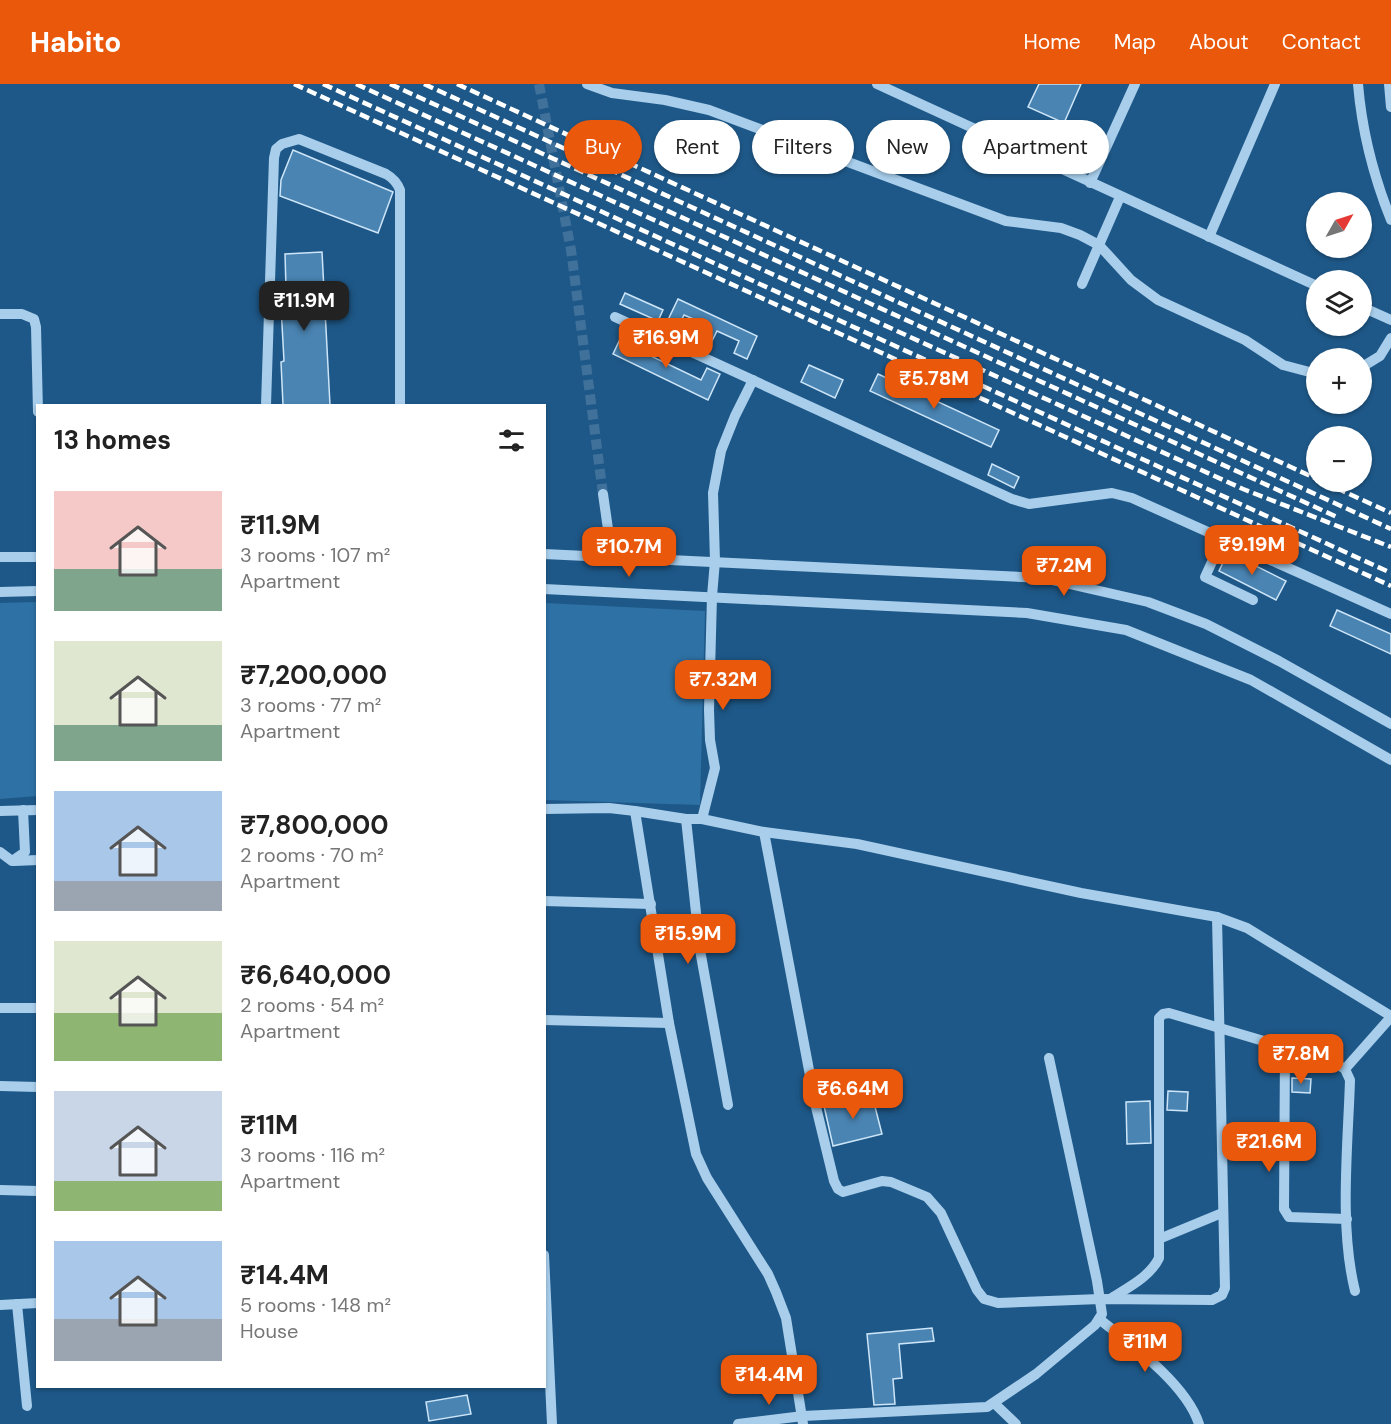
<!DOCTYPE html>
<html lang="en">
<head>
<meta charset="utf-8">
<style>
  body { margin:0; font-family:"DM Sans",sans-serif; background:#f2f2f2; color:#222; height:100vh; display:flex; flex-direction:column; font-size:22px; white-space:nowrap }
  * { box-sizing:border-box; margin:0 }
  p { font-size:20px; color:#767676 }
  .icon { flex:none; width:33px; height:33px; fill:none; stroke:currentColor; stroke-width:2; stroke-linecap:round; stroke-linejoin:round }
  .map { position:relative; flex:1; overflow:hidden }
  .panel { position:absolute; left:36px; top:320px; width:510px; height:984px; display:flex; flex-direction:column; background:#fff; border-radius:0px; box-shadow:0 2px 4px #0004 }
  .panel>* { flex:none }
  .guide { position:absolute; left:564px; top:36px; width:570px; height:54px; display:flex; gap:12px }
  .needle { width:39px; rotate:51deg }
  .controls { position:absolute; left:1306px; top:108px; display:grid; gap:12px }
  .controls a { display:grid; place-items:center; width:66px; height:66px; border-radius:50%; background:#fff; box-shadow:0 2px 4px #0004; font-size:30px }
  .price { position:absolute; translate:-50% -51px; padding:0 14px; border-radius:12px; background:#ea580c; color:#fff; font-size:20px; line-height:39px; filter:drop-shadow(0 2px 3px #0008) }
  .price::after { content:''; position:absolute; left:50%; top:36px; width:18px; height:14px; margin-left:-9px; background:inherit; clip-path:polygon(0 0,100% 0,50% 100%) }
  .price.active { background:#222; color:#fff }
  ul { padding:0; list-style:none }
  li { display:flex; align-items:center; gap:18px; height:150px; padding:0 18px }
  li span { display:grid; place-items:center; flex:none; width:168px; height:120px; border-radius:0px; color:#555 }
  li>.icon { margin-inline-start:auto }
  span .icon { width:72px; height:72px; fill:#fffc; stroke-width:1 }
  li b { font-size:26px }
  h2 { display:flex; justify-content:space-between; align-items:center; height:72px; padding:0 18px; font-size:26px }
  .tag { padding:0 21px; border-radius:27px; background:#fff; box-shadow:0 2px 4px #0004; font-size:21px; line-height:54px }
  .tag.active { background:#ea580c; color:#fff }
  header { display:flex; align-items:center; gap:36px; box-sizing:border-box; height:84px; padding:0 30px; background:#ea580c; color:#fff }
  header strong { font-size:28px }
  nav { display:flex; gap:33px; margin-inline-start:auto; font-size:21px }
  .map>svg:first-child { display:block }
  .green { fill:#2e71a4 }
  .building { fill:#4a84b2; stroke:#cde5f8; stroke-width:1.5 }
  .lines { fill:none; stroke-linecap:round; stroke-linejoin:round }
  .minor-tunnel { stroke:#40719a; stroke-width:10; stroke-dasharray:10 5; stroke-linecap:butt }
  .minor { stroke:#a8ceeb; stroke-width:10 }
  .rail { stroke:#fff; stroke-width:4.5; stroke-dasharray:10 4.5; stroke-linecap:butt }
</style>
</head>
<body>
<header>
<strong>Habito</strong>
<nav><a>Home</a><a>Map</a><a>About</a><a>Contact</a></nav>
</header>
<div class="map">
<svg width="1391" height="1340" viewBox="0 0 1391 1340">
  <rect width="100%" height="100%" fill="#1e5888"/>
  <g class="green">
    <path d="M37 518V712L0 715V519Z"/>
    <path d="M545 519 705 527 700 721 545 716Z"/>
  </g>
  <g class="building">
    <path d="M1039 0H1081L1064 39 1028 23Z"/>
    <path d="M293 66 393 108 378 149 280 112 281 96Z"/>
    <path d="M322 168 330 321H283L281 278 284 277 280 204H286L285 170Z"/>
    <path d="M625 209 663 226 658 237 620 220Z"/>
    <path d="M678 215 757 252 747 275 734 269 739 257 717 247 711 259 699 254 705 240 684 231 678 243 667 238Z"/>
    <path d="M624 247 637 253 632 263 701 296 707 284 720 290 708 316 613 270Z"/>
    <path d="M809 281 843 296 835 314 801 298Z"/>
    <path d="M878 290 999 346 991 363 870 307Z"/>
    <path d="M992 380 1019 393 1014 404 988 391Z"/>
    <path d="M1228 468 1286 497 1276 516 1219 487Z"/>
    <path d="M1337 526 1391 550V570L1330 542Z"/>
    <path d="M1292 994 1311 995 1310 1009 1292 1008Z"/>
    <path d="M1168 1007 1188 1008 1187 1027 1167 1026Z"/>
    <path d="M872 1011 882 1050 833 1062 824 1022Z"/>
    <path d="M1150 1017 1151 1059 1127 1060 1126 1018Z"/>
    <path d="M932 1244 934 1257 899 1260 902 1294 893 1295 895 1320 874 1321 867 1250Z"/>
    <path d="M467 1311 471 1330 429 1337 426 1318Z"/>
  </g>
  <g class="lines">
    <path class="minor-tunnel" d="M539 0 571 166 603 410"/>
    <g class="minor">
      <path d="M587 0 612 9 665 16 709 26 1006 137 1061 144 1080 151 1099 161 1131 196 1158 216 1245 256 1283 281 1317 290"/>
      <path d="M877 0 1317 202"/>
      <path d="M1358 0C1362 48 1373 91 1391 136"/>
      <path d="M1389 0 1391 23"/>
      <path d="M1090 99 1135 0"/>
      <path d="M1209 153 1275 0"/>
      <path d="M1082 200 1120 113"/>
      <path d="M1362 223 1391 236"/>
      <path d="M0 230H22L34 235 36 243 38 328"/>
      <path d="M615 233 1012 415 1029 420 1112 409 1132 414 1391 530"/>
      <path d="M1362 283 1380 272 1391 254"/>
      <path d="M266 321 274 74 276 65 282 60 299 55 386 90C393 94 397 98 400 106V321"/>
      <path d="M603 410 612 473"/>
      <path d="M1223 454 1205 493 1253 516"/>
      <path d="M544 470 1043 494 1148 518 1206 540 1279 577 1391 640"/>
      <path d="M0 473H38"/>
      <path d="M544 505 1027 529 1126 546 1251 596 1391 676"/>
      <path d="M0 508 38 507"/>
      <path d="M544 725 609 724 635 727 686 735H702L764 748 857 760 1081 809 1217 833 1247 844 1391 932"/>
      <path d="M0 727 38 726"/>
      <path d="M635 727 669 939 696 1070 707 1094 768 1190 776 1208 786 1234 803 1340"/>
      <path d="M686 735 700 866 728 1021"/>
      <path d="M702 735 715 684 710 656 709 626 712 512 715 477 713 409 721 367 735 332 753 296"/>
      <path d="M764 748 816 1023 834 1097 838 1105 843 1108 882 1097 891 1098 927 1113 941 1129 977 1206 984 1215 998 1219 1100 1215 1212 1216 1222 1211 1225 1204 1217 833"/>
      <path d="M0 768 12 777 25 768 23 726"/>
      <path d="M14 777 38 776"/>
      <path d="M544 817 651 820"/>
      <path d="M0 924H38"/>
      <path d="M544 936 669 939"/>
      <path d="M1285 964 1284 1125 1289 1133 1347 1135"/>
      <path d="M1345 985 1391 933"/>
      <path d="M0 1002 38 1003"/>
      <path d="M0 1106 38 1107"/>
      <path d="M1159 1155 1222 1129"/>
      <path d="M544 1171 552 1340"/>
      <path d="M1110 1215C1127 1204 1150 1193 1159 1174V934L1163 930 1169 929 1331 977 1345 985 1350 996C1348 1062 1339 1142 1355 1207"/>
      <path d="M17 1220 27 1322"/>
      <path d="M0 1221 38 1219"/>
      <path d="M1099 1235C1132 1261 1186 1300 1199 1340"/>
      <path d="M995 1320 1016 1340"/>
      <path d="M738 1340 803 1332 987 1323 1036 1290 1095 1241 1102 1230 1097 1197 1049 974"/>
    </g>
    <g class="rail">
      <path d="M294 0 1391 502"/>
      <path d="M323 0 1391 489"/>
      <path d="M356 0 1243 405 1391 463"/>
      <path d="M390 0 1337 433"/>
      <path d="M424 0 1391 445"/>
      <path d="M457 0 1317 395"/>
      <path d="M1323 398 1391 429"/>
    </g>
  </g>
</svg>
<div class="controls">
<a><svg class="needle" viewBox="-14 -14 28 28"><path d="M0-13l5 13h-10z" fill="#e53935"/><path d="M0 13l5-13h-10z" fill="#767676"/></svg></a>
<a><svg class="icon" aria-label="layers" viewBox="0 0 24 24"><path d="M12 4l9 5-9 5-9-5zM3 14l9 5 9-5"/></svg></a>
<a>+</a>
<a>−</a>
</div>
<b class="price active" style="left:304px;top:248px">₹11.9M</b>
<b class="price" style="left:666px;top:285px">₹16.9M</b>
<b class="price" style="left:934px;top:326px">₹5.78M</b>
<b class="price" style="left:1252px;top:492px">₹9.19M</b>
<b class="price" style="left:629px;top:494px">₹10.7M</b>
<b class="price" style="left:1064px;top:513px">₹7.2M</b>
<b class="price" style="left:723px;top:627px">₹7.32M</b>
<b class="price" style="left:688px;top:881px">₹15.9M</b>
<b class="price" style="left:1301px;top:1001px">₹7.8M</b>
<b class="price" style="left:853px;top:1036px">₹6.64M</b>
<b class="price" style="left:1269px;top:1089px">₹21.6M</b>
<b class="price" style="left:1145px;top:1289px">₹11M</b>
<b class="price" style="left:769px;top:1322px">₹14.4M</b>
<div class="guide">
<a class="tag active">Buy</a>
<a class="tag">Rent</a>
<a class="tag">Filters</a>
<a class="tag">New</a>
<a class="tag">Apartment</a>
</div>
<section class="panel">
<h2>13 homes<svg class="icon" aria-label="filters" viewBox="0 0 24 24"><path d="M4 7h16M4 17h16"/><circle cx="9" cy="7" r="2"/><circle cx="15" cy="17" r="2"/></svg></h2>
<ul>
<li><span style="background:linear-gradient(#f6c9c9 65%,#7fa58c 0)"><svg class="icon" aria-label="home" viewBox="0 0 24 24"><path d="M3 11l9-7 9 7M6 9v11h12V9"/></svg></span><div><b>₹11.9M</b><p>3 rooms · 107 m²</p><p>Apartment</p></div></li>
<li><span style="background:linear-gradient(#dfe7d0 70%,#7fa58c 0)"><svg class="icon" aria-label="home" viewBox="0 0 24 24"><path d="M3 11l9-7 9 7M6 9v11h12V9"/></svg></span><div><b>₹7,200,000</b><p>3 rooms · 77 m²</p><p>Apartment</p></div></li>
<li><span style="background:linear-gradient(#a9c7e8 75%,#9aa5b1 0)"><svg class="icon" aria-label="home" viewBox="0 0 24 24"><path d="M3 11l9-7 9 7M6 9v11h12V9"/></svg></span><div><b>₹7,800,000</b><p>2 rooms · 70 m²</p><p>Apartment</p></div></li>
<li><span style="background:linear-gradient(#dfe7d0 60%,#8fb573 0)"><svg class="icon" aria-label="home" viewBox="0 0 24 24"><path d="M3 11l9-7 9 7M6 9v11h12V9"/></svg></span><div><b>₹6,640,000</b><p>2 rooms · 54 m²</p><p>Apartment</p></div></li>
<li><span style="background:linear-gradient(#c9d6e8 75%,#8fb573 0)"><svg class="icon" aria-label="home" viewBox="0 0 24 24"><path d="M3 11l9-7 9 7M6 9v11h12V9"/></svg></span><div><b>₹11M</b><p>3 rooms · 116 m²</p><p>Apartment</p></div></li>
<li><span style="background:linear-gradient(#a9c7e8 65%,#9aa5b1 0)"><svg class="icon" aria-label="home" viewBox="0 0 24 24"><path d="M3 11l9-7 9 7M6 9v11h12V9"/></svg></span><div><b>₹14.4M</b><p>5 rooms · 148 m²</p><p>House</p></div></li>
</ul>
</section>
</div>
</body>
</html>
